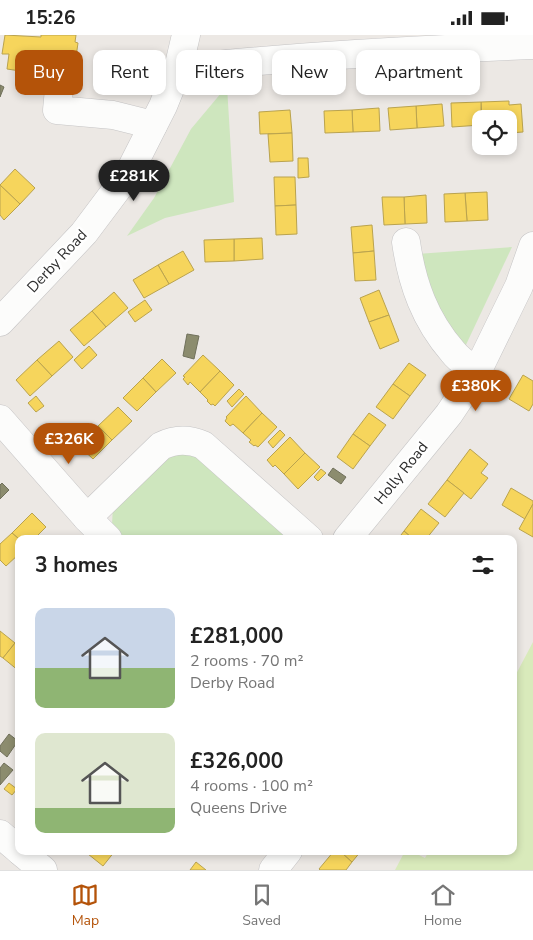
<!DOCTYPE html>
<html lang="en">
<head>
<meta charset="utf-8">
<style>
  body { margin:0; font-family:"Nunito Sans",sans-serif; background:#f6f6f6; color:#222; height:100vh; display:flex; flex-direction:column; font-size:19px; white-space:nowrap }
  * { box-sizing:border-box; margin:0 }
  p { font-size:16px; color:#767676 }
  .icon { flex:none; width:28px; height:28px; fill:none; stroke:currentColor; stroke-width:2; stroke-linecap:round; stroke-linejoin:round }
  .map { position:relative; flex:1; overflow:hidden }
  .sheet { position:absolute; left:15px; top:500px; width:502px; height:320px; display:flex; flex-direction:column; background:#fff; border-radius:10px; box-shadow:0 2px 8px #0003 }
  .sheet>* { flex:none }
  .guide { position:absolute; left:15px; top:15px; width:504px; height:45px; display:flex; gap:10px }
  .buttons { position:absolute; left:472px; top:75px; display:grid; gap:10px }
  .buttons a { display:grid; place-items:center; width:45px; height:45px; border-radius:10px; background:#fff; box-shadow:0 2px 8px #0003; font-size:25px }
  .price { position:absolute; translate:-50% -42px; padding:0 11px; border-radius:18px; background:#b45309; color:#fff; font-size:16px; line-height:32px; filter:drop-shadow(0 1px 2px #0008) }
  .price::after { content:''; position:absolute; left:50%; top:30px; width:15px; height:11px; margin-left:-8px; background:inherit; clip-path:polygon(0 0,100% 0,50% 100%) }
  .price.active { background:#222; color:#fff }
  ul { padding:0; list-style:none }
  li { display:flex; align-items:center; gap:15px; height:125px; padding:0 20px }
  li span { display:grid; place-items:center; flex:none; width:140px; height:100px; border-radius:10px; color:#555 }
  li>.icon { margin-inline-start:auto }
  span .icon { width:60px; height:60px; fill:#fffc; stroke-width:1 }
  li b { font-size:21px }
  h2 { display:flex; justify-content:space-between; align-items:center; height:60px; padding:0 20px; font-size:21px }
  .tag { padding:0 18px; border-radius:10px; background:#fff; box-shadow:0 2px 8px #0003; font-size:18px; line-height:45px }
  .tag.active { background:#b45309; color:#fff }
  .status { display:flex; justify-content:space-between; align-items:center; height:35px; padding:0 25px; background:#fff; direction:ltr }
  .status svg { height:14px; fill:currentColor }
  .tabs { display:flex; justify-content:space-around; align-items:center; height:70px; border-top:1px solid #e0e0e0; background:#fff; font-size:14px; color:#767676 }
  .tabs a { display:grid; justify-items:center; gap:2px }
  .tabs .active { color:#b45309 }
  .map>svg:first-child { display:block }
  .green { fill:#cee6be }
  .pitch { fill:#d9eabb }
  .homes { fill:#f6d55c; stroke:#baa34e }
  .industry { fill:#8c8c6e; stroke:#70705b }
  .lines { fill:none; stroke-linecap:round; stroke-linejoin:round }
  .minor-casing { stroke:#c5c4c5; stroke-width:29 }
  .minor { stroke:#fcfcfb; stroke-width:28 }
  .labels { text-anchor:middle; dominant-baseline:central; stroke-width:5; stroke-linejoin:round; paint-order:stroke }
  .street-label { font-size:15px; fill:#2e2e2e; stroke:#fff }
</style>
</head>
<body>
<div class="status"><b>15:26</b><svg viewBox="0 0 49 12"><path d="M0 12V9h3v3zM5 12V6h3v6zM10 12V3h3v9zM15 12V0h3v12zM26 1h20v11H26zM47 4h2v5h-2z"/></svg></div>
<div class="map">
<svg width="533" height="835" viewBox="0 0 533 835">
  <rect width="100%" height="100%" fill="#ece8e4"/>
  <g class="green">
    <path d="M227 51 234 167 165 183 127 201 154 163 191 94Z"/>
    <path d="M512 212 464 314 436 281 417 219Z"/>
    <path d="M190 415 292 504H126L112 491 113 469 168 416Z"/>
  </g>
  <path class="pitch" d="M533 607V835H395L405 816H411L425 823 429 816H514V643Z"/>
  <g class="homes">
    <path d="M5 0 41 2V0H76L75 7 78 8 73 43 47 39 49 25 28 22 27 37 7 34 9 19H2Z"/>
    <path d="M509 66V70L521 69 523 97 509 98V84H482L481 67Z"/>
    <path d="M481 67V90L452 92 451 68Z"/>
    <path d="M442 69 444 91 417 93 416 71Z"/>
    <path d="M416 71 417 93 390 95 388 73Z"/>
    <path d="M379 73 380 96 353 97 352 75Z"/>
    <path d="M290 75 292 98 260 99 259 77Z"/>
    <path d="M352 75 353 97 325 98 324 76Z"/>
    <path d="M292 98 293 126 270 127 268 99Z"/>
    <path d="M298 123H308L309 142 298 143Z"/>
    <path d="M15 134 35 153 20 169 0 150Z"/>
    <path d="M274 142H295L296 170 275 171Z"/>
    <path d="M0 150 20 169 4 185 0 180Z"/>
    <path d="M487 157 488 185 467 186 465 158Z"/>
    <path d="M465 158 467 186 445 187 444 159Z"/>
    <path d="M426 160 427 188 405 189 404 162Z"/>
    <path d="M382 162H404L405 189 384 190Z"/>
    <path d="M296 170 297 199 276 200 275 171Z"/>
    <path d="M372 190 374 216 353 218 351 192Z"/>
    <path d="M262 203 263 224 234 226V204Z"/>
    <path d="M234 204V226L205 227 204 205Z"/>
    <path d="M183 216 194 235 169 249 158 230Z"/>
    <path d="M374 216 376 245 355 246 353 218Z"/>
    <path d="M158 230 169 249 144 263 133 245Z"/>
    <path d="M379 255 389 280 369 287 360 263Z"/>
    <path d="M114 257 128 273 106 292 92 276Z"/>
    <path d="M145 265 152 275 135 287 128 277Z"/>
    <path d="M92 276 106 292 84 311 70 295Z"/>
    <path d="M389 280 399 306 380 314 369 287Z"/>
    <path d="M59 306 73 322 52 341 37 325Z"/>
    <path d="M89 311 97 320 82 334 74 325Z"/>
    <path d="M203 320 220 336 200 357 190 347 188 350 183 344 185 342 183 341Z"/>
    <path d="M162 324 176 338 156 357 143 343Z"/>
    <path d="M37 325 52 341 30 361 16 345Z"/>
    <path d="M409 328 426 340 410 361 393 349Z"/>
    <path d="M220 336 234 350 215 371 213 369 211 370 207 366 208 365 200 357Z"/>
    <path d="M523 340 533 346V369L529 376 509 364Z"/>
    <path d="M143 343 156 357 137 376 123 363Z"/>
    <path d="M393 349 410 361 393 384 376 372Z"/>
    <path d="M239 354 244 359 232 372 227 366Z"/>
    <path d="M36 361 44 371 36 377 28 368Z"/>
    <path d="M246 361 262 378 243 398 233 389 230 391 225 386 227 383 226 382Z"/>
    <path d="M118 372 132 386 112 405 98 391Z"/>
    <path d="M262 378 277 392 258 412 255 410 254 411 249 407 251 405 243 398Z"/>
    <path d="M369 378 386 390 370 411 353 399Z"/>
    <path d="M98 391 112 405 93 424 79 411Z"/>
    <path d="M280 395 285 400 273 413 268 407Z"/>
    <path d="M353 399 370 411 353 434 337 422Z"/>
    <path d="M290 402 305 418 284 439 275 430 273 432 267 425Z"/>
    <path d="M470 414 488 429 481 438 488 443 471 464 447 445Z"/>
    <path d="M305 418 320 432 298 454 284 439Z"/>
    <path d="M321 434 326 438 318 446 314 442Z"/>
    <path d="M447 445 464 458 445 482 428 469Z"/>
    <path d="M511 453 533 466V469L525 484 502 470Z"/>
    <path d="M533 469V502L519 494Z"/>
    <path d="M421 474 439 488 426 504H413L404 496Z"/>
    <path d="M32 478 46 492 34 504H19L12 498Z"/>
    <path d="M404 496 413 504H398Z"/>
    <path d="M12 498 19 504V519L6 531 0 525V509Z"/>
    <path d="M0 596 15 608 3 623 0 621Z"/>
    <path d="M15 608 19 611V636L3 623Z"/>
    <path d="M9 748 17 754 12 760 4 754Z"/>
    <path d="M90 816H115L103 831 88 819Z"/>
    <path d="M334 816H340L352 827 346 835H320L319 834Z"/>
    <path d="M340 816H361L352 827Z"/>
    <path d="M196 827 206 835H190Z"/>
  </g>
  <g class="industry">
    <path d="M0 50 4 52 0 62Z"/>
    <path d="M187 299 199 301 194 324 183 321Z"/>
    <path d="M333 433 346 442 341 449 328 440Z"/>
    <path d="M2 448 9 455 0 464V450Z"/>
    <path d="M9 699 18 706 7 722 0 716V711Z"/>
    <path d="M4 728 13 735 0 750V733Z"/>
  </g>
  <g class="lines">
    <defs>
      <g id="minor">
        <path d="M178 34C296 21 415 15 533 10"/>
        <path d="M59 54 57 75 113 80 153 90"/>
        <path d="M406 207C412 249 425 285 453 317 459 325 469 331 477 337"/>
        <path d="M0 287 84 198 129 138 163 71 178 34 186 0"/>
        <path d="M0 384 87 483 108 504"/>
        <path d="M87 483 161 411C175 404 189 404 203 410L309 504"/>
        <path d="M347 504 449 379 477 337 519 251 533 211"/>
        <path d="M0 799 19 815"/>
        <path d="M20 816 43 835"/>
        <path d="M273 835 288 816"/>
      </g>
    </defs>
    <use href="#minor" class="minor-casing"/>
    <use href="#minor" class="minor"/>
  </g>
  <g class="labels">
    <g class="street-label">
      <text transform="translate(57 226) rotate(-47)">Derby Road</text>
      <text transform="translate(401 438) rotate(-51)">Holly Road</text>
    </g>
  </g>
</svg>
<div class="buttons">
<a><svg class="icon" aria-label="locate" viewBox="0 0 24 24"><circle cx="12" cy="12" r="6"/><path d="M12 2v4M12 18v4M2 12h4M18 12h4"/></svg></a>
</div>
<b class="price active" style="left:134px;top:167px">£281K</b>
<b class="price" style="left:476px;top:377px">£380K</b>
<b class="price" style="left:69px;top:430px">£326K</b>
<div class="guide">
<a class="tag active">Buy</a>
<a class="tag">Rent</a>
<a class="tag">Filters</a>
<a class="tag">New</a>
<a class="tag">Apartment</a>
</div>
<section class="sheet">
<h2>3 homes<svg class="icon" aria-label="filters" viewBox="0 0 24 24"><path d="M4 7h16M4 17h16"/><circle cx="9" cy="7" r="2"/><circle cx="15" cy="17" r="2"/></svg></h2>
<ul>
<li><span style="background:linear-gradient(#c9d6e8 60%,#8fb573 0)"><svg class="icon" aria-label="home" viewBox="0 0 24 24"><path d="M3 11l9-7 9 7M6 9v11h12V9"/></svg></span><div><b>£281,000</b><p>2 rooms · 70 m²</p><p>Derby Road</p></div></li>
<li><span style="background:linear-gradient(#dfe7d0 75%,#8fb573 0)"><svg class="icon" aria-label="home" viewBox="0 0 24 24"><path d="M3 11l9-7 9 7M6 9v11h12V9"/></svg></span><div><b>£326,000</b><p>4 rooms · 100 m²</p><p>Queens Drive</p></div></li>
</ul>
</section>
</div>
<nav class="tabs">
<a class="active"><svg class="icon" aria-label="map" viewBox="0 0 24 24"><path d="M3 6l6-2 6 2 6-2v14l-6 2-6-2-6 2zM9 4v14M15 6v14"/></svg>Map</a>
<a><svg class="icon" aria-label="saved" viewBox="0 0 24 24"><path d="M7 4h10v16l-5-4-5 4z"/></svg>Saved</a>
<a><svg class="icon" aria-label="home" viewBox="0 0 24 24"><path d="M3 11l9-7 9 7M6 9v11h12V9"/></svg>Home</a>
</nav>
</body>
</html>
